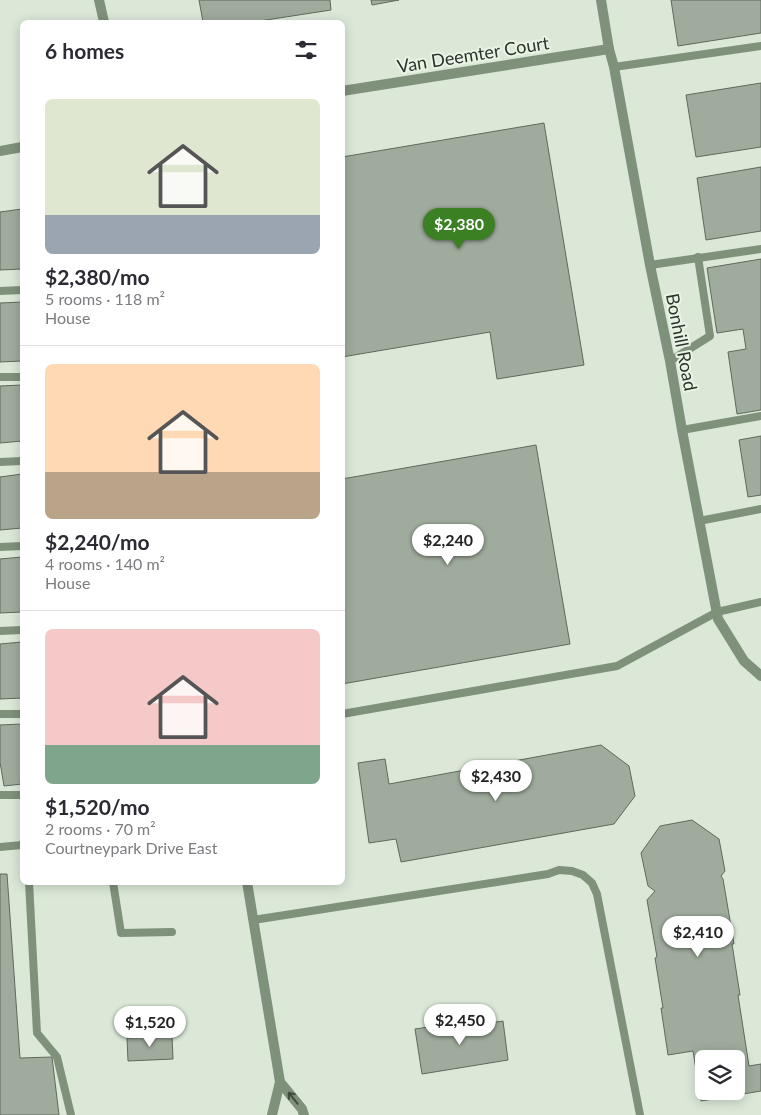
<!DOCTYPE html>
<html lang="en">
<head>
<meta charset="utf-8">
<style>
  body { margin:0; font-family:Lato,sans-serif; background:#f2f2f3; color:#2b2b33; height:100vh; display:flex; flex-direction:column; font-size:19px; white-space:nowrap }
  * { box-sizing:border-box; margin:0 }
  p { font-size:16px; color:#7c7c81 }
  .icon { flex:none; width:28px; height:28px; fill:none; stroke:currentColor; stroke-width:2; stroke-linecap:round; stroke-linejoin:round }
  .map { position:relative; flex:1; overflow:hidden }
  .drawer { position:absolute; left:20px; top:20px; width:325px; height:865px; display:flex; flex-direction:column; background:#fff; border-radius:8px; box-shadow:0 2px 12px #0003 }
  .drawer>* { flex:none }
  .tools { position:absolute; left:695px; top:1050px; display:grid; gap:10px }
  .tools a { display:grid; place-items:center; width:50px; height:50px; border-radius:8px; background:#fff; box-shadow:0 2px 12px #0003; font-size:25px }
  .price { position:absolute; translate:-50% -42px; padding:0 11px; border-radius:18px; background:#fff; color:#222; font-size:16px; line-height:32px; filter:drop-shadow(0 1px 2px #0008) }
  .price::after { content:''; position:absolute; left:50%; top:30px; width:15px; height:11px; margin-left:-8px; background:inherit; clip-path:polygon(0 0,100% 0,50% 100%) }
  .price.on { background:#3b8023; color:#fff }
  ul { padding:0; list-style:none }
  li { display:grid; align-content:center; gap:10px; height:265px; padding:0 25px }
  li+li { border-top:1px solid #e1e1e2 }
  li span { display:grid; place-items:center; height:155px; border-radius:8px; color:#555 }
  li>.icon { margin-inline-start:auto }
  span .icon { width:90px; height:90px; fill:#fffc; stroke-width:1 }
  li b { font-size:21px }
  h2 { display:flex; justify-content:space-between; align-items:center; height:60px; padding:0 25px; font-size:21px }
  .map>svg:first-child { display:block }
  .building { fill:#9fab9c; stroke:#5f6a5d; fill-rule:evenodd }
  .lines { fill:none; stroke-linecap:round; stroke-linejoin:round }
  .service { stroke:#7f907b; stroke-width:8 }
  .minor { stroke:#7f907b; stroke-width:10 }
  .tertiary { stroke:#7f907b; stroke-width:10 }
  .oneway { stroke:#424a40 }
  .labels { text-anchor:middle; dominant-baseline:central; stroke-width:4; stroke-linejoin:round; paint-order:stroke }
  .street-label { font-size:18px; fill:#2e332d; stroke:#e8f5e5 }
</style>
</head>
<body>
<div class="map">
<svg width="761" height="1115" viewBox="0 0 761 1115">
  <rect width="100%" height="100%" fill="#dbe8d8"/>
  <g class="building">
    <path d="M199 0H330L331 10 253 22H203Z"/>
    <path d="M371 0H399L372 5Z"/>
    <path d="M671 0H761V33L678 46Z"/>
    <path d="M761 83V147L696 157 686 95Z"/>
    <path d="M544 123 584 365 497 379 490 332 342 357V157Z"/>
    <path d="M761 167V231L706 240 697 178Z"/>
    <path d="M22 209V269L0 270V212Z"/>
    <path d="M761 259V410L737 414 728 352 746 349 743 329 717 333 707 268Z"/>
    <path d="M22 302V361L0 362V303Z"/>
    <path d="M22 385V441L0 443V386Z"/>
    <path d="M761 436V495L748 497 739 440Z"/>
    <path d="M536 445 570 644 342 684V479Z"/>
    <path d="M22 474V528L0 530V477Z"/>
    <path d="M22 557V612L0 613V559Z"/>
    <path d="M22 642V698L0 699V644Z"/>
    <path d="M22 724V784L4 786 0 762V725Z"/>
    <path d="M601 745 629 766 635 796 614 824 401 862 396 839 369 843 358 763 385 759 389 784Z"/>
    <path d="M692 820 719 839 725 871 721 876 723 879 734 944H732L740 995H738L749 1066 761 1064V1091L701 1101 693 1051 668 1055 661 1008H663L655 958 657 957 647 900 655 891 648 886 641 853 660 826ZM704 1059H736V1091H704Z"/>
    <path d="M0 874H7L20 1058 52 1057 59 1115H0Z"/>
    <path d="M503 1021 508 1060 422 1074 415 1029 462 1022 463 1027Z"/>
    <path d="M172 1036 173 1059 128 1061 127 1038Z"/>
  </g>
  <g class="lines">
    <g class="service">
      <path d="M614 67 761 46"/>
      <path d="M650 265 761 249"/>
      <path d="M0 291 22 290"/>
      <path d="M670 361 710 336 698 257"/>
      <path d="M0 377H22"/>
      <path d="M682 430 761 416"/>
      <path d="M0 462 22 461"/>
      <path d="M699 521 761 509"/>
      <path d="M0 547 22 546"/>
      <path d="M0 631 22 630"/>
      <path d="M0 714H22"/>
      <path d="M342 714 617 666 717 612 761 602"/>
      <path d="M0 795H22"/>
      <path d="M0 847 22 845"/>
      <path d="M29 882 37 1033 57 1057 71 1115"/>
      <path d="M113 882 121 933 172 932"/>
      <path d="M253 920 548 874 559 870 572 871 583 875 592 883 597 894 640 1115"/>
    </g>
    <g class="minor">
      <path d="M601 0 609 49 614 67 650 265 670 361 682 430 718 619 744 661 761 676"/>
      <path d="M342 91 609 49"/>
      <path d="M0 151 22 147"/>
    </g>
    <g class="tertiary">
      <path d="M99 0 104 22"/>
      <path d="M247 882 280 1082 272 1115"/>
      <path d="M280 1082 302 1109 304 1115"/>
    </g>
  </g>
  <defs><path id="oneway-shaft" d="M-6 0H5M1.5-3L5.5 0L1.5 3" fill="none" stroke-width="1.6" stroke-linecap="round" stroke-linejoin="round" transform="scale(1.25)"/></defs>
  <use class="oneway" href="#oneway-shaft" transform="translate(293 1098) rotate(-129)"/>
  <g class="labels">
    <g class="street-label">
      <text transform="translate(473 54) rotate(-9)">Van Deemter Court</text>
      <text transform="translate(682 342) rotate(79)">Bonhill Road</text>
    </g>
  </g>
</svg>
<div class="tools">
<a><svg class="icon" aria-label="layers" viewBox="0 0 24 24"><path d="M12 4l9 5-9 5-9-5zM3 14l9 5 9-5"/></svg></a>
</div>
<b class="price on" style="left:459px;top:250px">$2,380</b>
<b class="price" style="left:448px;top:566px">$2,240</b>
<b class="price" style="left:496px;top:802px">$2,430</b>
<b class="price" style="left:698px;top:958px">$2,410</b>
<b class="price" style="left:460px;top:1046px">$2,450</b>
<b class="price" style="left:150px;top:1048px">$1,520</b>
<section class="drawer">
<h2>6 homes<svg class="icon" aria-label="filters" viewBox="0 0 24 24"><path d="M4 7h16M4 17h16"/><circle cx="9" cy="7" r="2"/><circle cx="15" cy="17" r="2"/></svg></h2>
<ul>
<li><span style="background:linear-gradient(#dfe7d0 75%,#9aa5b1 0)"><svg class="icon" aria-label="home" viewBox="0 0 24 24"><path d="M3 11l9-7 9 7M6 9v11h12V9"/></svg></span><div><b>$2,380/mo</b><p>5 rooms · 118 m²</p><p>House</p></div></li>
<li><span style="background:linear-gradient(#ffd9b3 70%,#b9a48a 0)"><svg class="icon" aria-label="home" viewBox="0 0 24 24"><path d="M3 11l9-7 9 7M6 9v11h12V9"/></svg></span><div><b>$2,240/mo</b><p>4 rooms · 140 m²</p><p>House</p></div></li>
<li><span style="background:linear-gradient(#f6c9c9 75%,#7fa58c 0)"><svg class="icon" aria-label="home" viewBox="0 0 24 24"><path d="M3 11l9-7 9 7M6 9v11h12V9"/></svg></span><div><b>$1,520/mo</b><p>2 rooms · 70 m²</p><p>Courtneypark Drive East</p></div></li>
</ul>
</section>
</div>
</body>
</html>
